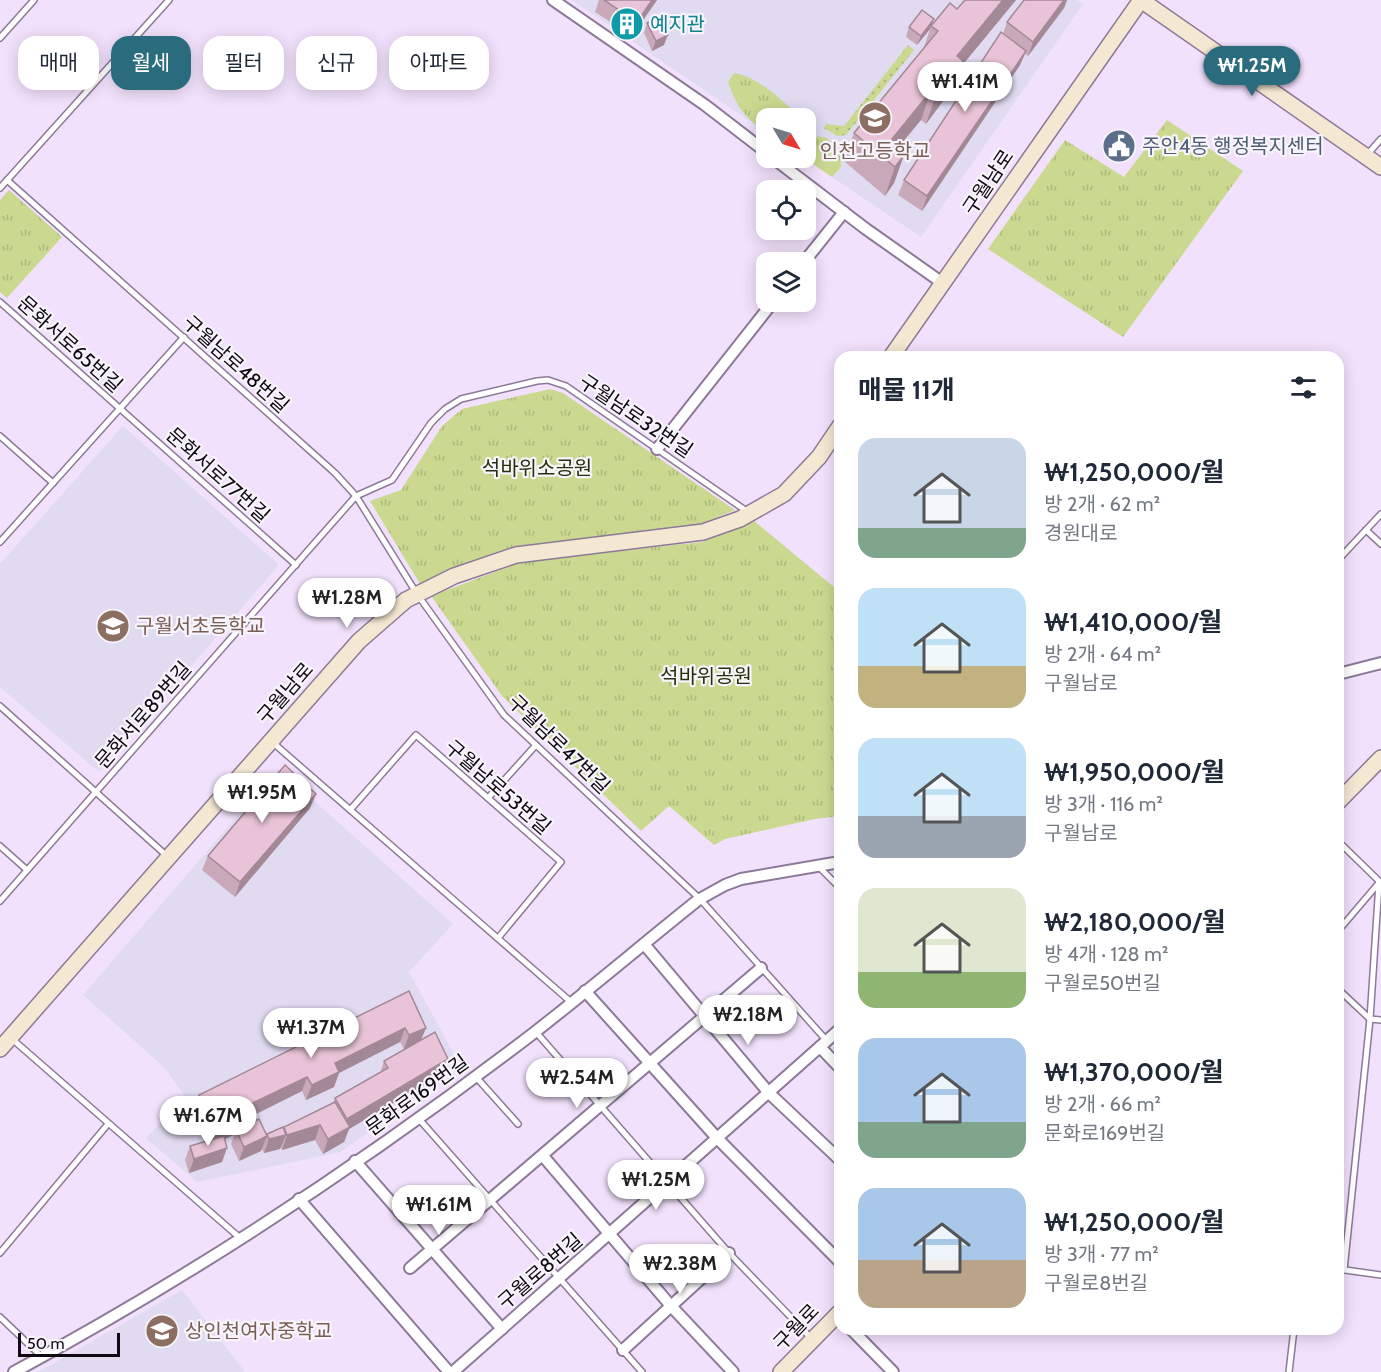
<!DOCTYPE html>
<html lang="ko">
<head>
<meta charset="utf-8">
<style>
  body { margin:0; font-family:Cabin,"Noto Sans KR",sans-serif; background:#f6f6f7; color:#1f2937; height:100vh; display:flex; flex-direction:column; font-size:22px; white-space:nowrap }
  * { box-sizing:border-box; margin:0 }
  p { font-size:20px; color:#747a83 }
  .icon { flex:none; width:33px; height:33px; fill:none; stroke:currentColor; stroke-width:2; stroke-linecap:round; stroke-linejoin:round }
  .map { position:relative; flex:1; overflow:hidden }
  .panel { position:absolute; left:834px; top:351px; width:510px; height:984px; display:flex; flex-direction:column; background:#fff; border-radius:18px; box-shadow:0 3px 15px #0003 }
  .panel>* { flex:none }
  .guide { position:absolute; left:18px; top:36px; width:570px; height:54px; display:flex; gap:12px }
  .needle { width:39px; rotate:128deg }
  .buttons { position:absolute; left:756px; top:108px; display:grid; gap:12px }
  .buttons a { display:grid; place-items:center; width:60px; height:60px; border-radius:12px; background:#fff; box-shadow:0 3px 15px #0003; font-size:30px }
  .scale { position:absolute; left:18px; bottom:15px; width:102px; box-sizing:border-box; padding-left:6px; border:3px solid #100914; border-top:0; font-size:16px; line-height:21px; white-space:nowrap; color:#100914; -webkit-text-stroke:4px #f8f4fb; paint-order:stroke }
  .price { position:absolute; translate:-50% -51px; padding:0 14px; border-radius:21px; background:#fff; color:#222; font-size:20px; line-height:39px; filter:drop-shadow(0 2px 3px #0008) }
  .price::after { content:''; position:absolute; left:50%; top:36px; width:18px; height:14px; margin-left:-9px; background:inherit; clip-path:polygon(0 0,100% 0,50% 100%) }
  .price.current { background:#2a6b7e; color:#fff }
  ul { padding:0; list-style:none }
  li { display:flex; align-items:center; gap:18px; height:150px; padding:0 24px }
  li span { display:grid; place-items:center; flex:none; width:168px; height:120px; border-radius:18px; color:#555 }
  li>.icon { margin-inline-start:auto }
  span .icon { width:72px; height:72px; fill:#fffc; stroke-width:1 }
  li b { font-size:26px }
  h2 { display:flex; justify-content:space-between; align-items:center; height:72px; padding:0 24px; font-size:26px }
  .tag { padding:0 21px; border-radius:18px; background:#fff; box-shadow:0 3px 15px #0003; font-size:21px; line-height:54px }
  .tag.current { background:#2a6b7e; color:#fff }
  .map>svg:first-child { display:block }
  .education { fill:#e0dbf1 }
  .grass { fill:url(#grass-dots) }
  .park { fill:url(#park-tufts) }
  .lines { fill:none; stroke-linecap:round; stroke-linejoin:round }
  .lane-casing { stroke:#8c7a98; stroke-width:8 }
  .street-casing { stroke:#8c7a98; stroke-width:14 }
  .secondary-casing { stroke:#8c7a98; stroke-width:18 }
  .lane { stroke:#fff; stroke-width:5 }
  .street { stroke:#fff; stroke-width:10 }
  .secondary { stroke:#f4e8d3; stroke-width:15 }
  .wall { fill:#c8a8b9 }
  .shaded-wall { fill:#a38896 }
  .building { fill:#e9c3d7; stroke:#a38896; stroke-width:1.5 }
  .labels { text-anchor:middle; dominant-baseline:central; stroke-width:4.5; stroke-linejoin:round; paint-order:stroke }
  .culture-label { font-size:20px; fill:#0d838f; stroke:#f8f4fb; text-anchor:start }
  .service-label { font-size:20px; fill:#4e5e75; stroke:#f8f4fb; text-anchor:start }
  .education-label { font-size:20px; fill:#785e54; stroke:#f8f4fb; text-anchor:start }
  .street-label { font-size:20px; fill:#100914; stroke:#f8f4fb }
  .park-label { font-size:20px; fill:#292f0a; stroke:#f8f4fb }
</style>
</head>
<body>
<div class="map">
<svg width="1381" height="1372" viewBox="0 0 1381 1372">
  <defs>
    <pattern id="grass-dots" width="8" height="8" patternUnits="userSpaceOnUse" patternTransform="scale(1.5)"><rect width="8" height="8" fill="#cad98f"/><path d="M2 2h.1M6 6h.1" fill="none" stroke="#acb97a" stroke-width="1.8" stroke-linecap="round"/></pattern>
    <pattern id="park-tufts" width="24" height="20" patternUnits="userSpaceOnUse" patternTransform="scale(1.5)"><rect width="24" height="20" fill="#cad98f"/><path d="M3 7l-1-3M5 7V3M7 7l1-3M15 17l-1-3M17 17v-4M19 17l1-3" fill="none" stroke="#acb97a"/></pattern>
  </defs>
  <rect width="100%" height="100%" fill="#f2e1fc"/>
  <g class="education">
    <path d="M572 0H1077L1083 4 921 237 804 158 806 118H766V132Z"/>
    <path d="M123 426 279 565 99 772 0 687V564Z"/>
    <path d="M278 769 453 924 409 972 460 1065 341 1152 197 1182 146 1138 185 1097 165 1068 83 995Z"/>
    <path d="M182 1290 245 1372H38Z"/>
  </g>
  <path class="grass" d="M908 45 914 50 846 135 837 136 824 128 826 124 844 126Z"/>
  <g class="park">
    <path d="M734 73C759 77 784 102 801 118H766V132C745 118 736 106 728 82Z"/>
    <path d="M1167 120 1243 171 1123 337 988 249 1065 140 1124 177Z"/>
    <path d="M817 136 827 138 840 151 841 167 832 177 804 158 806 146 814 150 815 144 812 139 816 140Z"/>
    <path d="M9 190 62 237 7 298 0 292V200Z"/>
    <path d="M550 389 563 393 735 510 701 524 503 550 444 571 420 584 370 501 401 490 442 426 462 409Z"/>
    <path d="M753 520 840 592V816L815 819 725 839 714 845 669 806 641 831 502 696 431 596 524 561 702 542Z"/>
  </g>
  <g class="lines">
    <defs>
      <g id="lane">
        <path d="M0 38 34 0"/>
        <path d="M1366 156 1381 139"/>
        <path d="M7 180 335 473 356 496 417 594 504 715 700 899 827 1041"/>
        <path d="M0 188 169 0"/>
        <path d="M0 302 296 565"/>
        <path d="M0 436 53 483"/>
        <path d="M1366 530 1381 544"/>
        <path d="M0 542 184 337"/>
        <path d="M1338 560 1381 514"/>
        <path d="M0 706 167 856"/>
        <path d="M271 741 571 1002"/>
        <path d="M488 798 536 745"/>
        <path d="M350 810 416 735 561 862 498 938"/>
        <path d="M1338 841 1381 883"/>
        <path d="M0 846 27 870"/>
        <path d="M818 866 840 888"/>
        <path d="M0 901 356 496 392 480 431 423 445 409 461 399 537 381 548 380 566 386 748 512"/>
        <path d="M1338 931 1378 884"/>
        <path d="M1338 989 1370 1019 1381 1020"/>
        <path d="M535 1031 729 1253 811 1338"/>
        <path d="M11 1038 240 1238"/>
        <path d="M476 1077 518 1124"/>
        <path d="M419 1119 642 1372"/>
        <path d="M0 1253 108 1124"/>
        <path d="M1338 1269 1381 1275"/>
        <path d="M1344 1270 1370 1019 1379 883"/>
        <path d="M0 1317 42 1357"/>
        <path d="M1289 1372 1294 1329"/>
      </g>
      <g id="street">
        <path d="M553 0 705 105 766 152"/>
        <path d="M773 158 866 229 944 284"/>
        <path d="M804 262 844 212"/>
        <path d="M657 449 773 302"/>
        <path d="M1338 674 1381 663"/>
        <path d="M644 944 769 1093 840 1160"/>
        <path d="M585 991 717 1138 840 1262"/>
        <path d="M820 1047 840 1068"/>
        <path d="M543 1156 671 1306 733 1372"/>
        <path d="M355 1161 502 1329"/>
        <path d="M299 1199 449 1372"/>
        <path d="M410 1268 761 968"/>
        <path d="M851 1329 893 1372"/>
        <path d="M623 1350 729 1253"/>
        <path d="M14 1372C196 1274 371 1158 535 1032 590 989 643 944 698 900L725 885 741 879 840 862"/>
        <path d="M453 1372 840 1029"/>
      </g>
      <g id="secondary">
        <path d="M1141 0 1381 167"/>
        <path d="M891 357 1141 0"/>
        <path d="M1338 802 1381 758"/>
        <path d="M0 1049 359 641 406 600 454 576 516 555 703 532 740 519 784 494 819 457 840 426"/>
        <path d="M781 1372 840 1312"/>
      </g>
    </defs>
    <use href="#lane" class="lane-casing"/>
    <use href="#street" class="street-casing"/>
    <use href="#secondary" class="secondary-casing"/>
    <use href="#lane" class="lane"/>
    <use href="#street" class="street"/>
    <use href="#secondary" class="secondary"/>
  </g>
  <g class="wall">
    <path d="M599 0H657L632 36 595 12Z"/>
    <path d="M965 0H1016L960 68 952 89 926 124 921 120 898 147 904 155 894 183 885 196 844 161 854 133 923 50 931 26 957 9Z"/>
    <path d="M1024 0H1067L1064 8 1028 56 1025 54 1020 65 922 211 898 195 904 180 1003 34 1007 22Z"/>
    <path d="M934 19 930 29 917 45 906 37 909 27Z"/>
    <path d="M647 23 664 45 652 51 644 33Z"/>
    <path d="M310 808 235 897 202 870 208 856Z"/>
    <path d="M409 991 426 1028 421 1040 448 1059 443 1074 349 1129 344 1142 323 1154 315 1140 282 1150 281 1147 280 1149 264 1153 262 1149 261 1151 239 1161 231 1144 236 1130 266 1135 267 1134 283 1129 284 1127 333 1103 335 1098 380 1073 384 1061 404 1049 400 1042 339 1073 334 1087 306 1100 302 1091 238 1123 233 1135 225 1139 222 1162 189 1173 185 1160 190 1146 209 1140 194 1109 199 1095Z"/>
  </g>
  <g class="shaded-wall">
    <path d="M652 0H657L632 36 637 22Z"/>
    <path d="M1003 0H1016L960 68 952 89 926 124 936 95 957 56Z"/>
    <path d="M1064 0H1067L1064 8 1028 56 1033 42Z"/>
    <path d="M934 19 930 29 917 45 921 36Z"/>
    <path d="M668 35 664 45 652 51 656 41Z"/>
    <path d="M1026 51 1020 65 922 211 927 196Z"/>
    <path d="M931 91 921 120 887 161 892 139Z"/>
    <path d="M904 155 894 183 885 196 895 167Z"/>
    <path d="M316 794 310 808 235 897 240 882Z"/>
    <path d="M405 1028 400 1042 339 1073 334 1087 306 1100 312 1085 335 1063Z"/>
    <path d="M426 1028 420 1042 404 1049 409 1035Z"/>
    <path d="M448 1059 443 1074 349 1129 344 1142 323 1154 328 1139 343 1131 347 1119Z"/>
    <path d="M307 1077 302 1091 238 1123 233 1135 211 1146 217 1131 234 1112Z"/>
    <path d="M320 1125 315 1140 282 1150 287 1135Z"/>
    <path d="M286 1135 280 1149 264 1153 269 1139Z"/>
    <path d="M267 1136 261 1151 239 1161 244 1147Z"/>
    <path d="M227 1148 222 1162 189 1173 194 1159Z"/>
  </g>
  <g class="building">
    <path d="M604 0H652L637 22Z"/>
    <path d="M965 0H1003L957 56 963 61 936 95 931 91 892 139 904 155 895 167 854 133 938 31 931 26 950 3 957 9Z"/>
    <path d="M1024 0H1064L1033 42 1007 22Z"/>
    <path d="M922 10 934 19 921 36 909 27Z"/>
    <path d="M659 18 668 35 656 41 647 23Z"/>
    <path d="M1001 32 1026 51 927 196 904 180Z"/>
    <path d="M285 765 316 794 240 882 208 856Z"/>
    <path d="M409 991 426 1028 409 1035 405 1028 335 1063 339 1072 312 1085 307 1077 234 1112 238 1121 217 1131 199 1095Z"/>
    <path d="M435 1032 448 1059 347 1119 335 1098 388 1068 384 1061Z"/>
    <path d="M335 1102 350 1127 328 1139 320 1125 287 1135 284 1127Z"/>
    <path d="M259 1119 267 1136 244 1147 236 1130Z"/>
    <path d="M283 1127 286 1135 269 1139 267 1134Z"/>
    <path d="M224 1136 227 1148 194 1159 190 1146Z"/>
  </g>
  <defs>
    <symbol id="building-disc" viewBox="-11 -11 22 22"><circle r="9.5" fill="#0f9aa8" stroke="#f8f4fb"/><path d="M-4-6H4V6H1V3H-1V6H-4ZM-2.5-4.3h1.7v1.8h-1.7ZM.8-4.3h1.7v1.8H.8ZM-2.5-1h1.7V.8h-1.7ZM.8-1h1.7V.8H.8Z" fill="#fff"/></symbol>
    <symbol id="school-disc" viewBox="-11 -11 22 22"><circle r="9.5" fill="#8d6e63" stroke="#f8f4fb"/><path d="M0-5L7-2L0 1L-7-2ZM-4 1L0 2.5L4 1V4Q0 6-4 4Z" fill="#fff"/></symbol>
    <symbol id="civic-disc" viewBox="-11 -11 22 22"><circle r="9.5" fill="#5c6f8a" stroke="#f8f4fb"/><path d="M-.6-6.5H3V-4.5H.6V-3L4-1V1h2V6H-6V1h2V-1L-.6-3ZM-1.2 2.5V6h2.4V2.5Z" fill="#fff"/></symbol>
  </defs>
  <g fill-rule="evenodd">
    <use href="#building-disc" x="608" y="5" width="38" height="38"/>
    <use href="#school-disc" x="856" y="99" width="38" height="38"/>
    <use href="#civic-disc" x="1100" y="127" width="38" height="38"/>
    <use href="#school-disc" x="94" y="607" width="38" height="38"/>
    <use href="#school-disc" x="143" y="1312" width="38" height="38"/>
  </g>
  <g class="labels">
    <g class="culture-label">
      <text x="650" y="24">예지관</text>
    </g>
    <g class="service-label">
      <text x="1142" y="146">주안4동 행정복지센터</text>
    </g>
    <g class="education-label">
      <text x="875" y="151" text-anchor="middle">인천고등학교</text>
      <text x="136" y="626">구월서초등학교</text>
      <text x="185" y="1331">상인천여자중학교</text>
    </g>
    <g class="street-label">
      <text transform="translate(988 182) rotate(-56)">구월남로</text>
      <text transform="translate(70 344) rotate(42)">문화서로65번길</text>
      <text transform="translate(236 364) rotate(42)">구월남로48번길</text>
      <text transform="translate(636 416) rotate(34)">구월남로32번길</text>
      <text transform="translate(218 475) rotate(42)">문화서로77번길</text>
      <text transform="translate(285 693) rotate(-49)">구월남로</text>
      <text transform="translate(143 715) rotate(-49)">문화서로89번길</text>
      <text transform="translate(559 744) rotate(44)">구월남로47번길</text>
      <text transform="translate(498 787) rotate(41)">구월남로53번길</text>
      <text transform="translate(417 1095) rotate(-36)">문화로169번길</text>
      <text transform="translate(540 1271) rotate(-41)">구월로8번길</text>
      <text transform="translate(796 1327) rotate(-46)">구월로</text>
    </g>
    <g class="park-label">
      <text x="537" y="468">석바위소공원</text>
      <text x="706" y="676">석바위공원</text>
    </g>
  </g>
</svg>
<div class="buttons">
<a><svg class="needle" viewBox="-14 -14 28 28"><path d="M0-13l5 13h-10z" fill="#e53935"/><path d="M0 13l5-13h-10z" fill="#747a83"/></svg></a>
<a><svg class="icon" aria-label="locate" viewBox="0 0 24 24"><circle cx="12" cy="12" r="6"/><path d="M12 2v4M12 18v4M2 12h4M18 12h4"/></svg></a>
<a><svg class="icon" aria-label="layers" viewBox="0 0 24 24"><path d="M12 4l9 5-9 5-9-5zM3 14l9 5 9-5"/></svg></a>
</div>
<div class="scale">50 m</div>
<b class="price current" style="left:1252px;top:97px">₩1.25M</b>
<b class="price" style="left:965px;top:113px">₩1.41M</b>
<b class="price" style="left:347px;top:629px">₩1.28M</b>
<b class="price" style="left:262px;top:824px">₩1.95M</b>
<b class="price" style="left:748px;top:1046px">₩2.18M</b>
<b class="price" style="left:311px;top:1059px">₩1.37M</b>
<b class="price" style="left:577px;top:1109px">₩2.54M</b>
<b class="price" style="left:208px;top:1147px">₩1.67M</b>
<b class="price" style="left:656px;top:1211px">₩1.25M</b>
<b class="price" style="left:439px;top:1236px">₩1.61M</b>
<b class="price" style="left:680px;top:1295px">₩2.38M</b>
<div class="guide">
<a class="tag">매매</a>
<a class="tag current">월세</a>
<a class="tag">필터</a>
<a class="tag">신규</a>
<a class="tag">아파트</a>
</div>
<section class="panel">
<h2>매물 11개<svg class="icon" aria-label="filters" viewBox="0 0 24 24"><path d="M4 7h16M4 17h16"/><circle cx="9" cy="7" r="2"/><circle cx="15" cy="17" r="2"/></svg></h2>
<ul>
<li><span style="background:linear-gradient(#c9d6e8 75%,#7fa58c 0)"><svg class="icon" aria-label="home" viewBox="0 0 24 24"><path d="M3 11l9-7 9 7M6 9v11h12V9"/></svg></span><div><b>₩1,250,000/월</b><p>방 2개 · 62 m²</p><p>경원대로</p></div></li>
<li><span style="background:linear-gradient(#bfe0f5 65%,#c2b280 0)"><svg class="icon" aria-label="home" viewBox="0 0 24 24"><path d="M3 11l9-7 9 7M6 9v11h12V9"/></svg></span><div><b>₩1,410,000/월</b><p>방 2개 · 64 m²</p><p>구월남로</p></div></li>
<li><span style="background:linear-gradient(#bfe0f5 65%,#9aa5b1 0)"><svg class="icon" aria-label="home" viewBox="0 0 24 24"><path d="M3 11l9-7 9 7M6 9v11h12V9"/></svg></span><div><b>₩1,950,000/월</b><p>방 3개 · 116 m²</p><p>구월남로</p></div></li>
<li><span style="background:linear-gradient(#dfe7d0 70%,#8fb573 0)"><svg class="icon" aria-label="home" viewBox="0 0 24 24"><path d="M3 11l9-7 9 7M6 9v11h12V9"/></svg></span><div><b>₩2,180,000/월</b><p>방 4개 · 128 m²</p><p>구월로50번길</p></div></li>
<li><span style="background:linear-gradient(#a9c7e8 70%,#7fa58c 0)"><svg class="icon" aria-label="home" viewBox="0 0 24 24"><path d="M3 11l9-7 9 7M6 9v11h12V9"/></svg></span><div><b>₩1,370,000/월</b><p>방 2개 · 66 m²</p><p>문화로169번길</p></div></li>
<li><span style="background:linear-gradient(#a9c7e8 60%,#b9a48a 0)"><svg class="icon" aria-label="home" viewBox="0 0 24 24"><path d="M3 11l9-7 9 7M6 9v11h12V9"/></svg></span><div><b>₩1,250,000/월</b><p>방 3개 · 77 m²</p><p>구월로8번길</p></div></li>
</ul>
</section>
</div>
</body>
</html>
